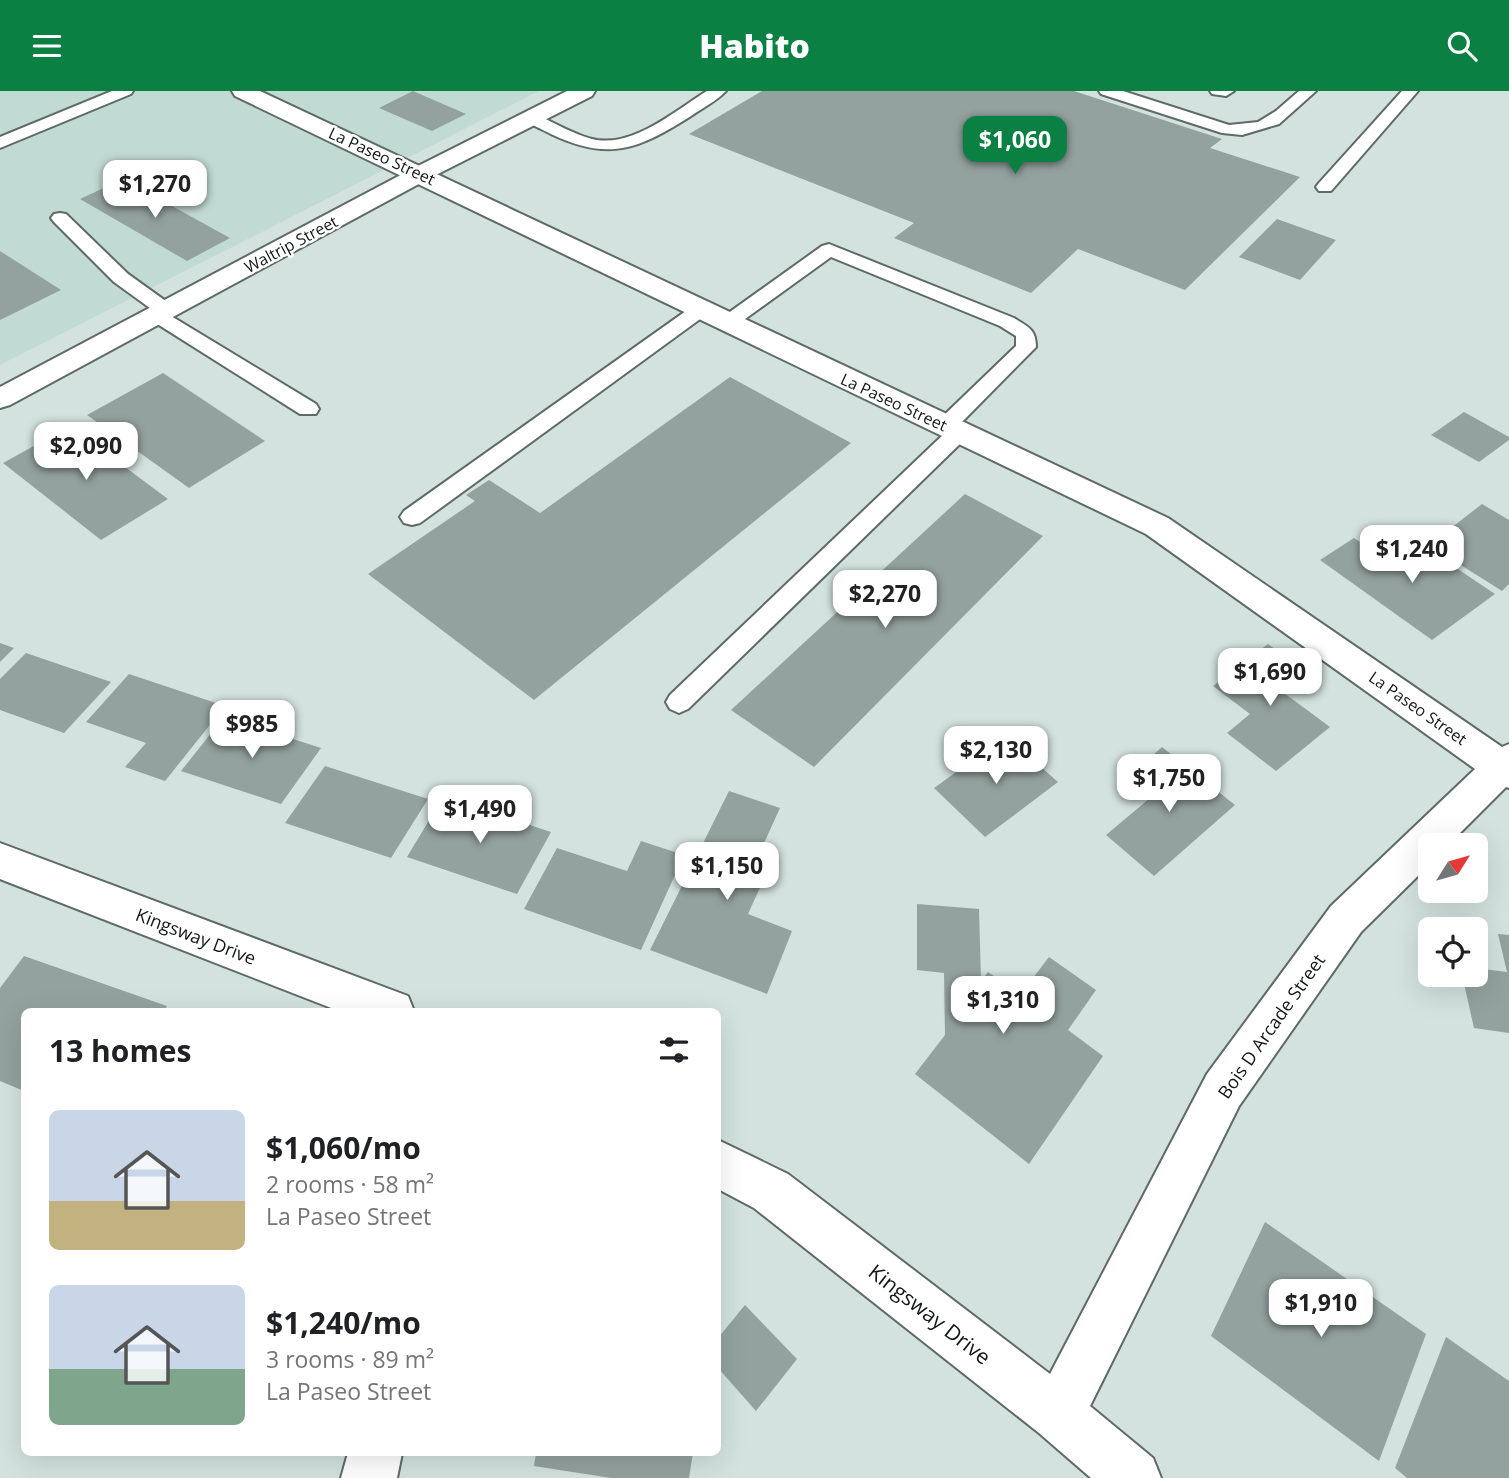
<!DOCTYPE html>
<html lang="en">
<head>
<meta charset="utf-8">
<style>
  body { margin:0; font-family:"Open Sans",sans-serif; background:#f6f6f6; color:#202124; height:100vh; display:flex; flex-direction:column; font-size:26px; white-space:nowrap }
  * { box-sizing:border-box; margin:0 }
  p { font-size:23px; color:#757577 }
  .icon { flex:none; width:38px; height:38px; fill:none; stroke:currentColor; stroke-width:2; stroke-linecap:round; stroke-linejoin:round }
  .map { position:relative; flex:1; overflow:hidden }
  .sheet { position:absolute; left:21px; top:917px; width:700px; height:448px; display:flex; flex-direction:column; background:#fff; border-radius:10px; box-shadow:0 7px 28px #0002 }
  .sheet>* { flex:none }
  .needle { width:46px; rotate:53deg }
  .buttons { position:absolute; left:1418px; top:742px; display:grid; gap:14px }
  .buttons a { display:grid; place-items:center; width:70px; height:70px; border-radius:10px; background:#fff; box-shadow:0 7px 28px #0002; font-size:35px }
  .price { position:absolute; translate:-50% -60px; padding:0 16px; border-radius:14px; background:#fff; color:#222; font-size:23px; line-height:46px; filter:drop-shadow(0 2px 4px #0008) }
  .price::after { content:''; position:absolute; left:50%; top:42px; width:21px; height:16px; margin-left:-10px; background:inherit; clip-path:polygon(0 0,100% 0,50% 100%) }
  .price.on { background:#0b8043; color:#fff }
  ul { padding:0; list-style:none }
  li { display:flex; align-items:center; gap:21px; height:175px; padding:0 28px }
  li span { display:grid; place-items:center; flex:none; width:196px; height:140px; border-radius:10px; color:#555 }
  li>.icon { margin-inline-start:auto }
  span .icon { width:84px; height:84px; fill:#fffc; stroke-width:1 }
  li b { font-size:30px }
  h2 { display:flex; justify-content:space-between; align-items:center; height:84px; padding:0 28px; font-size:30px }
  header { display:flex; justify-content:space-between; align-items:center; height:91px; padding:0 28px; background:#0b8043; color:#fff; font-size:32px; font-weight:800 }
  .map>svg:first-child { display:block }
  .built { fill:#c2dad4 }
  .building { fill:#94a29f }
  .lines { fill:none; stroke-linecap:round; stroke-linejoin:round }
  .lane-casing { stroke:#5d6a67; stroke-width:4 }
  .street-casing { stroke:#5d6a67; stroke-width:4 }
  .secondary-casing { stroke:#5d6a67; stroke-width:4 }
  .lane { fill:#fff; fill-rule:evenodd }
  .street { fill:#fff; fill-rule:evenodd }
  .secondary { fill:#fff; fill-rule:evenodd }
  .labels { text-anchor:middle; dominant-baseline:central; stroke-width:5; stroke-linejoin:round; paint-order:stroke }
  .far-street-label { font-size:16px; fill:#121716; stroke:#fff }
  .street-label { font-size:18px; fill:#121716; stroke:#fff }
  .near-street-label { font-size:21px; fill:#121716; stroke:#fff }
</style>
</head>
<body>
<header><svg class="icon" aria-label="menu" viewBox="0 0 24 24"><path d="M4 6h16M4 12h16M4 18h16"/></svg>Habito<svg class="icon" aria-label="search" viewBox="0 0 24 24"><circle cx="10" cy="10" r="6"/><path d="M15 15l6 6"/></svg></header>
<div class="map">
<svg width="1509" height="1387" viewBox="0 0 1509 1387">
  <rect width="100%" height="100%" fill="#d3e2df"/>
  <path class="built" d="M0 0H539L0 274Z"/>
  <g class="building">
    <path d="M413 0 466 23 432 40 379 17Z"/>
    <path d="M762 0H1074L1222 48 1210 57 1300 86 1185 199 1078 158 1031 202 894 147 914 132 689 43Z"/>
    <path d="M123 88 230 147 187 170 80 108Z"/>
    <path d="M1277 128 1336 149 1300 189 1239 166Z"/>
    <path d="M0 160 61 199 0 229Z"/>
    <path d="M163 282 265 350 189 397 87 324Z"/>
    <path d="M730 286 851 352 534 609 368 483 475 410 466 404 489 389 540 422Z"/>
    <path d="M1464 321 1509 346V349L1479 371 1431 344Z"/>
    <path d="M70 335 168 408 101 449 3 372Z"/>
    <path d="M965 403 1043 445 814 676 731 619Z"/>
    <path d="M1482 413 1509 429V493L1502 500 1429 454Z"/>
    <path d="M1354 447 1393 473 1422 454 1495 503 1432 549 1320 469Z"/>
    <path d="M0 552 14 557 0 571Z"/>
    <path d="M1268 553 1305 580 1280 599 1330 636 1276 680 1227 642 1250 623 1213 595Z"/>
    <path d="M26 562 111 591 64 642 0 619V588Z"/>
    <path d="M129 583 225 615 165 690 125 676 146 652 86 631Z"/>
    <path d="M224 626 321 657 281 713 181 680Z"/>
    <path d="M1006 645 1058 691 985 746 934 697Z"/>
    <path d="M1162 656 1235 714 1154 785 1106 744 1162 697 1138 677Z"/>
    <path d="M325 675 428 708 391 767 285 732Z"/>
    <path d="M729 700 780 717 749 785 763 790 748 823 792 840 767 903 650 859Z"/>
    <path d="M443 706 551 741 517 803 407 766Z"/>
    <path d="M641 750 684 764 641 859 524 818 557 757 627 780Z"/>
    <path d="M917 813 979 818 981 890 988 881 1020 904 1049 866 1096 899 1068 939 1103 965 1029 1073 915 983 945 944 944 882 917 879Z"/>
    <path d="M1498 843 1509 844V942L1474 937 1462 884H1475V877L1507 881Z"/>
    <path d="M24 865 167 915 164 920H24V1000L0 990V897Z"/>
    <path d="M1265 1131 1426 1243 1379 1370 1211 1245Z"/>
    <path d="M745 1214 797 1268 756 1320 718 1277V1247Z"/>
    <path d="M1446 1246 1509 1290V1387H1407L1395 1377Z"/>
    <path d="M536 1362H693L689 1387H611L534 1375Z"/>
  </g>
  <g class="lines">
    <defs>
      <g id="lane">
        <path d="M112 0H133L131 3 0 57V46Z"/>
        <path d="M707 0H726C717 10 702 17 691 25 639 58 609 71 551 43 542 38 530 34 523 27L531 22 537 24C555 32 573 43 592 48 632 58 676 19 707 0Z"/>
        <path d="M1099 0H1123L1229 34 1258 31 1276 20 1299 0H1316L1279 33 1242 44 1222 42 1101 3Z"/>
        <path d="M1210 0H1234L1226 5 1212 3Z"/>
        <path d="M1402 0H1418L1331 100H1319L1316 96 1319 92Z"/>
        <path d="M60 122 66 123 128 183 174 216 177 220 171 225 316 313 319 318 316 323H300L151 229 148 225 154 220 114 191 54 131 51 127 54 123Z"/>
        <path d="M829 153 1014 227C1028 236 1036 238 1036 256L959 334 967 336 970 341 967 346 688 618 679 622 670 618 666 611 670 604 945 342 938 340 935 335 938 330 1016 255V245L1000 235 831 166 734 236H720L717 232 720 228 822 155Z"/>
        <path d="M700 213 707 215 710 219 707 223 420 432 412 434 404 432 400 426 404 420 693 215Z"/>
      </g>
      <g id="street">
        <path d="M232 0H260L1168 427 1502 656 1509 653V697L1506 696 1448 754H1430V773L1361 841 1239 1015 1090 1315 1153 1367 1161 1387H1091L1039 1342 754 1117 718 1098V1049L788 1083 1050 1283 1207 983 1331 815 1475 678 1146 443 235 5Z"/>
        <path d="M0 752 408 905 414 920H339L0 788Z"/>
        <path d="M348 1362H402L397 1387H341Z"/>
      </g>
      <path id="secondary" d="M567 0H595L592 5 428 88 10 314 0 317V296L412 78Z"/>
    </defs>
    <use href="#lane" class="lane-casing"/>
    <use href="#street" class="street-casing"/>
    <use href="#secondary" class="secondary-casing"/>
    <use href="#lane" class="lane"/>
    <use href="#street" class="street"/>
    <use href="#secondary" class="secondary"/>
  </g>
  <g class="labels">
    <g class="far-street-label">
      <text transform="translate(382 65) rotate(25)">La Paseo Street</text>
      <text transform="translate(291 153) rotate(-28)">Waltrip Street</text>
      <text transform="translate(894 311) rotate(25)">La Paseo Street</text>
      <text transform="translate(1418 617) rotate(35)">La Paseo Street</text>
    </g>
    <g class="street-label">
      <text transform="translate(196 845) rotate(21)">Kingsway Drive</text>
      <text transform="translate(1271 935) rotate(-55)">Bois D Arcade Street</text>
    </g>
    <g class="near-street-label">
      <text transform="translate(930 1223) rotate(38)">Kingsway Drive</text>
    </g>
  </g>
</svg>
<div class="buttons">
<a><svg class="needle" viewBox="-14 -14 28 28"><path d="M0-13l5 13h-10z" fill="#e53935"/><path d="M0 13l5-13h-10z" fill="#757577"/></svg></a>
<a><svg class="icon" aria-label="locate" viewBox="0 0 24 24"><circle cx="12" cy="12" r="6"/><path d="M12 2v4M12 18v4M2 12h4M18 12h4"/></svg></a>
</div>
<b class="price on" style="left:1015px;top:85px">$1,060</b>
<b class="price" style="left:155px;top:129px">$1,270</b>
<b class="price" style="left:86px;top:391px">$2,090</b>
<b class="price" style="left:1412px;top:494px">$1,240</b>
<b class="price" style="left:885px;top:539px">$2,270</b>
<b class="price" style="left:1270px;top:617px">$1,690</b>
<b class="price" style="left:252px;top:669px">$985</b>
<b class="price" style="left:996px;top:695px">$2,130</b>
<b class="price" style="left:1169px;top:723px">$1,750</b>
<b class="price" style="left:480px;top:754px">$1,490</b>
<b class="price" style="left:727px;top:811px">$1,150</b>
<b class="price" style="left:1003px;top:945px">$1,310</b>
<b class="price" style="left:1321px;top:1248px">$1,910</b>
<section class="sheet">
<h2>13 homes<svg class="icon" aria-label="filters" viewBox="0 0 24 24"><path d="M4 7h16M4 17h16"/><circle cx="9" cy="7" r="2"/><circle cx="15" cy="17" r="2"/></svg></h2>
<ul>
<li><span style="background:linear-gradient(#c9d6e8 65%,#c2b280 0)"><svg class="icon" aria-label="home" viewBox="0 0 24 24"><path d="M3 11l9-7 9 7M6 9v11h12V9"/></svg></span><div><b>$1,060/mo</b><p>2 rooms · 58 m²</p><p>La Paseo Street</p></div></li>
<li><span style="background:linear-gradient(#c9d6e8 60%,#7fa58c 0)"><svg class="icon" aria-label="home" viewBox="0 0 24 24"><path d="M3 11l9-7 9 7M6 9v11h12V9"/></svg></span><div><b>$1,240/mo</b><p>3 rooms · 89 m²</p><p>La Paseo Street</p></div></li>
</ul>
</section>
</div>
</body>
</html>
